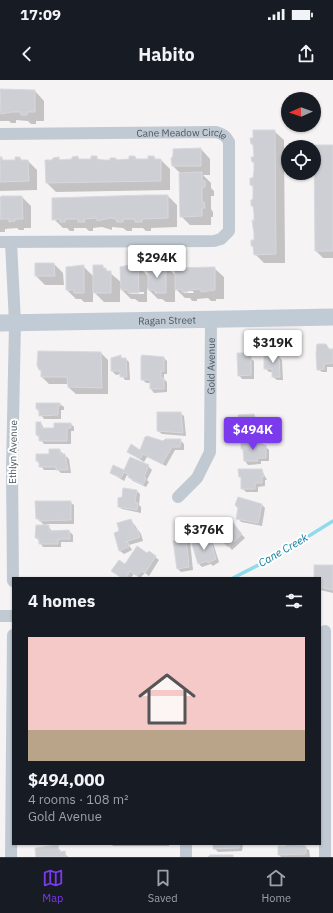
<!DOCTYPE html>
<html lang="en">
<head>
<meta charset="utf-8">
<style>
  body { margin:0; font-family:"IBM Plex Sans",sans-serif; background:#242831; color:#f1f3f6; height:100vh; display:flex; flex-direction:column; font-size:15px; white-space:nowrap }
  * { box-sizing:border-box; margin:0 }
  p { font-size:13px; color:#9ea1a6 }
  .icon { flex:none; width:22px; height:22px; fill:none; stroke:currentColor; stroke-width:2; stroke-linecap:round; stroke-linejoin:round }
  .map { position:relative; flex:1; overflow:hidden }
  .panel { position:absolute; left:12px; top:497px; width:309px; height:268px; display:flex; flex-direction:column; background:#171b24; border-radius:0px; box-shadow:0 1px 3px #0004 }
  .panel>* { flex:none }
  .needle { width:26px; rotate:268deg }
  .tools { position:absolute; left:281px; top:12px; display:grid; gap:8px }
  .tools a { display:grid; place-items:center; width:40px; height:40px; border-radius:50%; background:#171b24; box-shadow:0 1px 3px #0004; font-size:20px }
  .price { position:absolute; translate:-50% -34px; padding:0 9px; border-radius:4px; background:#fff; color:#222; font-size:13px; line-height:26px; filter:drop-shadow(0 1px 2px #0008) }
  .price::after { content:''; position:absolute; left:50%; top:24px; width:12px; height:9px; margin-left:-6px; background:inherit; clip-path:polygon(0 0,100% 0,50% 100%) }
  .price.active { background:#7c3aed; color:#fff }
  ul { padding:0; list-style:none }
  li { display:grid; align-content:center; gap:8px; height:212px; padding:0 16px }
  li+li { border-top:1px solid #363941 }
  li span { display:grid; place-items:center; height:124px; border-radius:0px; color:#555 }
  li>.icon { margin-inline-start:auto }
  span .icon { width:72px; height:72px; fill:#fffc; stroke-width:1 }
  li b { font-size:17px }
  h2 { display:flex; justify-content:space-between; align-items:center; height:48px; padding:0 16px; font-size:17px }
  .status { display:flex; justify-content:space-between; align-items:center; height:28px; padding:0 20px; background:#171b24; direction:ltr }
  .status svg { height:11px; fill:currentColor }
  header { display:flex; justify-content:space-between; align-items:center; height:52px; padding:0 16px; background:#171b24; font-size:18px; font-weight:700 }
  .tab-bar { display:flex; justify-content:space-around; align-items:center; height:56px; border-top:1px solid #363941; background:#171b24; font-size:11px; color:#9ea1a6 }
  .tab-bar a { display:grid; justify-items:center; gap:2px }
  .tab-bar .active { color:#7c3aed }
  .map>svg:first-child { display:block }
  .shadow { fill:#0003; fill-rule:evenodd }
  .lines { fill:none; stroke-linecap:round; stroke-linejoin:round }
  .stream { stroke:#90daee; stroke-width:3.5 }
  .building { fill:#cdcfd5; stroke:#d7d9de }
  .street { stroke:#c1cad2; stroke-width:12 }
  .secondary { stroke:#c1cbd6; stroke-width:17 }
  .labels { text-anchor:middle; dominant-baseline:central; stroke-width:4; stroke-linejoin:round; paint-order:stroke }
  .street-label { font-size:10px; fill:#4a5661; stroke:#fff }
  .water-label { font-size:11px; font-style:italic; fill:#0c7c9b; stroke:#fff }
</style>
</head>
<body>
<div class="status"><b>17:09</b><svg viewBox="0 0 49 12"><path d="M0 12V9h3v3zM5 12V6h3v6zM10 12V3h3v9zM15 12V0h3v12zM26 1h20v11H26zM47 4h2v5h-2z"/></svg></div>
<header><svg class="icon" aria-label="back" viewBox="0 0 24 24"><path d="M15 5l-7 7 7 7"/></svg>Habito<svg class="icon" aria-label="share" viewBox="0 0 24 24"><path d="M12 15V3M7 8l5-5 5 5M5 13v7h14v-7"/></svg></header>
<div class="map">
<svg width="333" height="777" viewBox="0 0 333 777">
  <rect width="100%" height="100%" fill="#f5f3f3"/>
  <g class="shadow">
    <path d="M0 10 35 11 44 21V41H36V44H31L28 41 16 40V43H11L9 41H0Z"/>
    <path d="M274 51 284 60 285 183H264L255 174 254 168 252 166 254 161 255 142 254 128 252 125 254 120V108L251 105 254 99 255 84 253 81 255 78 254 67 252 64Z"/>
    <path d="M333 66V178H323L316 171Z"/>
    <path d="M201 69 210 79V95H203L211 103V108L214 111V116H211V129L213 132V137H211V145H190L181 136 180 93 173 86 172 78 174 70Z"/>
    <path d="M78 77 80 80H92L96 77 99 80 111 81 116 79 118 81 130 80 135 77 138 80H149L154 77 157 80H161L170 89V110L56 112 47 103 53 81 59 78 61 81 73 80Z"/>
    <path d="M0 78 5 81H16L20 78 23 81H28L37 90V110L0 111Z"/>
    <path d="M168 116 177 125V147L151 148V151H146L143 148H132V151H127L123 148 112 147V150L102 147 93 148V151H89L86 148H74V151H70L67 148H63L54 139Z"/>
    <path d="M0 117H22L31 126V148H24V150H19L17 148 5 149V152H0Z"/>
    <path d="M54 184 63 193 64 205H45L36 196Z"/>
    <path d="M83 186 94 197 102 186 122 203 138 186 149 197 165 186 176 196 214 188 224 197V219H216V221H211L208 218 197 219V221H192L190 218H185L175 208V222H166L162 219H158L147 208V222H139L135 219H131L120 208V222H104L93 211V222H84L81 219H76L67 210ZM184 211H193L194 213H184ZM129 212H144V214H131Z"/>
    <path d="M326 265 330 270H333V287H327V292H322L318 289Z"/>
    <path d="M101 273 108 280V314H76L68 307V304H49L42 297V291L39 289Z"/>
    <path d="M244 274 254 281V299H242L239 295Z"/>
    <path d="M278 276 282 280 283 300H277L273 297V292H269L265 288Z"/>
    <path d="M117 277 126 279 129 282 130 300H125L121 294 116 295 112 291Z"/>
    <path d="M163 277 167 281V294H164V299L167 302V312L154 313 151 309V303H146L142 299Z"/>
    <path d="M37 324H60L64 327V330H61V339H44L37 329Z"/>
    <path d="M180 333 184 336 186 356 162 354 158 351Z"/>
    <path d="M254 335 257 339 259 346H257V357H245L242 354Z"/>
    <path d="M41 343 44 349H55L71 344 74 347V351H71V364H44L37 355Z"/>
    <path d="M180 360 184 364V370H175L166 386 147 377 144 382 128 372 140 371 164 362Z"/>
    <path d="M261 362 269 370V381H261V384L248 385 245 381 244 371 242 368Z"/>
    <path d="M59 370 69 379 71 393H61L58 390H44L37 381Z"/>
    <path d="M148 386 152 390 147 400 149 402 146 407 133 401 127 395 124 401 111 393Z"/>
    <path d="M262 391 267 400H265V406L258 407V412H246L242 408V399L240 396Z"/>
    <path d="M137 411 140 414 139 425 141 427V433L122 429 118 426Z"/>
    <path d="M241 419 262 425 265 428 262 446 241 442 238 438 239 428 236 425 237 420Z"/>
    <path d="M70 422 74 425V444H46L52 451H69L73 455V462H61V467H43L36 457 45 446 37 438Z"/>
    <path d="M131 440 141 454 143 461 129 465 132 470 124 474 120 471 115 453 121 452Z"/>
    <path d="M233 445 245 458 232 470 218 455 224 453Z"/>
    <path d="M186 458 190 461 193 490 181 492 177 488 174 461Z"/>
    <path d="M209 460 213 463 219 482 213 486 211 484 202 487 198 483Z"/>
    <path d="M149 472 159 480 149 496 145 493 140 498 134 494 131 498H121L113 491Z"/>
    <path d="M333 486V513L320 510V498H315Z"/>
    <path d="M111 764H169V766H113Z"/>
    <path d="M214 764H243L242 771 218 772 214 768Z"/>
    <path d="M287 764H303L304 767 309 770 310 777H281L279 775 287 767Z"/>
    <path d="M57 766 62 773H64L68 777H37Z"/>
  </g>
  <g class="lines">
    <path class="stream" d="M233 498 280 474 333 441"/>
  </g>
  <g class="building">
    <path d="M0 9 35 10V32H27V35H21V32H12L1 34Z"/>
    <path d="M253 50H275L276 174 254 175 253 166H251V160H254V153L252 140 254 141V134L253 126H251V120L253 119V105H250V98H253L254 90V82H252L251 77H254L253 64H251L250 58H253Z"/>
    <path d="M314 65H333V171H315Z"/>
    <path d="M201 68V86H172L171 78 173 77V69Z"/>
    <path d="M78 76V79H91V76H97V79L104 80H110V78H116V80L129 79V76H135V79H148V76H154V79H161V101L46 103 45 80H52L53 78 59 77V80L72 79V77Z"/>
    <path d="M0 77H2V80H15V77H20V80H28L29 101 0 102Z"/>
    <path d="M202 92V101H205V107H202V122H204L205 128H202V136L180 137 179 93Z"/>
    <path d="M147 115H168V138L142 139V142H135V139H123V142H117L116 139 110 138 97 141V138L84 139 85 142H78V139H65V142H60V139L52 140V118Z"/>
    <path d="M1 116H22L23 139H15V141L9 142V139H0Z"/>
    <path d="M35 183H54L55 196H35Z"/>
    <path d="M84 185V213H74V210H66V187Z"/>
    <path d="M93 185H103V188H106V191H111V213H93Z"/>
    <path d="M129 185H138L139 213H128V210H121L120 187Z"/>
    <path d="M166 185V213H155V210H148V186Z"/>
    <path d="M215 187V210L201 212V209L188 210V212H182V209L175 210V188Z"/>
    <path d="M317 264H326L329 269H333V283L324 284V289L319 290H317L316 274Z"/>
    <path d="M38 271 101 272 102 308 68 307 67 297H41V290H39L37 285Z"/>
    <path d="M237 273H245V276H251V295L238 296Z"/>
    <path d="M269 273 279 275 280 297H272V289H264V276H269Z"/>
    <path d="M121 275V278H126L127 297H120V291H111V278Z"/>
    <path d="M142 275 164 277V291H161V298H164V309H150V300H141V277Z"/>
    <path d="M36 323H60V326H58V335L39 336V329H36Z"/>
    <path d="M157 332H181L183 353 157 351Z"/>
    <path d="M254 334 256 343H254V354H241L238 335Z"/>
    <path d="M36 342H41V348H54V343H71V348H67V361H39V355H36Z"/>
    <path d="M147 356 163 361 165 359H181L180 367H172L162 384 143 374 140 379 127 372 131 364 140 370 145 357Z"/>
    <path d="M261 361V365H266V378H257L258 381H244L243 369H241V362Z"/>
    <path d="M49 369H60V374H65L68 390H56V387H39V381H36V374H49Z"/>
    <path d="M130 377 149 385 144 397 146 398 143 405 128 397 129 395 124 392 121 398 110 393 113 385 124 390Z"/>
    <path d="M238 389H262L264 397 262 396V403H255V409H241V397H239Z"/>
    <path d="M123 408 137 410 135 422 138 423 137 430 118 427V418L122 417Z"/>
    <path d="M238 417 262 424 258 443 236 439 238 428 235 425Z"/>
    <path d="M35 421H71V440L39 441V439H36Z"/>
    <path d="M131 439 135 450 137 449 140 457 125 462H128L129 467 119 471 114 453 119 451 117 443Z"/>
    <path d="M233 443 242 454 228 467 217 455 223 450 224 452Z"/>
    <path d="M36 445H49V451L69 450 70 459H58V464H39V458H35Z"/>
    <path d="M186 457 189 487 177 489 173 461Z"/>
    <path d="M207 457 208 459 210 458 216 479 208 483 207 481 198 484 192 464Z"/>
    <path d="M137 466 147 473 149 471 156 476 145 493 141 491 137 496 130 491 126 498H122L111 491 119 480 125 484Z"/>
    <path d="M314 485H333V510L320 507V498H314Z"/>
    <path d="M213 764H239V768L213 769Z"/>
    <path d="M286 764 306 766V774L278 775V766H286Z"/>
    <path d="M58 765 59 772 65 771 66 777H36L35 768Z"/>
    <path d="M210 775H233V777H208Z"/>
  </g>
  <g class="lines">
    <g class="street">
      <path id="s1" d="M0 54 216 52C223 54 226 56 229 62V151L221 159 214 161 0 162"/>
      <path d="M11 162 15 243 12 389 13 501"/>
      <path id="s2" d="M178 417 197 398 210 372 211 240"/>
      <path d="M0 536H13"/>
      <path d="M325 551V777"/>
      <path d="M186 764V777"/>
      <path d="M11 777 13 555"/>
    </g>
    <path class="secondary" id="s3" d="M0 243 333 237"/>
  </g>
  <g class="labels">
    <g class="street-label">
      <text stroke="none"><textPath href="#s1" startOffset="182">Cane Meadow Circle</textPath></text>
      <text stroke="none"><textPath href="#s3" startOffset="167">Ragan Street</textPath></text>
      <text stroke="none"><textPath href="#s2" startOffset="142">Gold Avenue</textPath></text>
      <text transform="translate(13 372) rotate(-89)">Ethlyn Avenue</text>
    </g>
    <g class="water-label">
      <text transform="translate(283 470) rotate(-30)">Cane Creek</text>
    </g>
  </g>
</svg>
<div class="tools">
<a><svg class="needle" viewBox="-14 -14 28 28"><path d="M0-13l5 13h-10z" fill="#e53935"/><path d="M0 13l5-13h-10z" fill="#9ea1a6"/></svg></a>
<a><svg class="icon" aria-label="locate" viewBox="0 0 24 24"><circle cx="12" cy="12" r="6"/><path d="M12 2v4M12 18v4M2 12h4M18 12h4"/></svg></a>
</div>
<b class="price" style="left:157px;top:199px">$294K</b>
<b class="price" style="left:273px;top:284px">$319K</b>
<b class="price active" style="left:253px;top:371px">$494K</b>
<b class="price" style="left:204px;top:471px">$376K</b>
<section class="panel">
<h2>4 homes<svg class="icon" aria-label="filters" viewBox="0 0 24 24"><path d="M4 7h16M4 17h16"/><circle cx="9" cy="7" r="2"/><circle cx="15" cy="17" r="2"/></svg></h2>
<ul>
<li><span style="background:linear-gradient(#f6c9c9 75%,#b9a48a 0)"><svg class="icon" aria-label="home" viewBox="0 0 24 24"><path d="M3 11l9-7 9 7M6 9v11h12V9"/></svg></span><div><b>$494,000</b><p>4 rooms · 108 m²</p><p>Gold Avenue</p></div></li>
</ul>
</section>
</div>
<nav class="tab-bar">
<a class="active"><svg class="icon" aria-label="map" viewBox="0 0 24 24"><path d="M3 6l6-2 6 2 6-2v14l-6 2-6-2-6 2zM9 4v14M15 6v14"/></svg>Map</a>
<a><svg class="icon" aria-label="saved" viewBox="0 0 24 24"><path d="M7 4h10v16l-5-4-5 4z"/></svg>Saved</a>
<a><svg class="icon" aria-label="home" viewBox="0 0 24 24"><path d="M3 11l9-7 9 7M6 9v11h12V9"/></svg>Home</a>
</nav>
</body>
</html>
